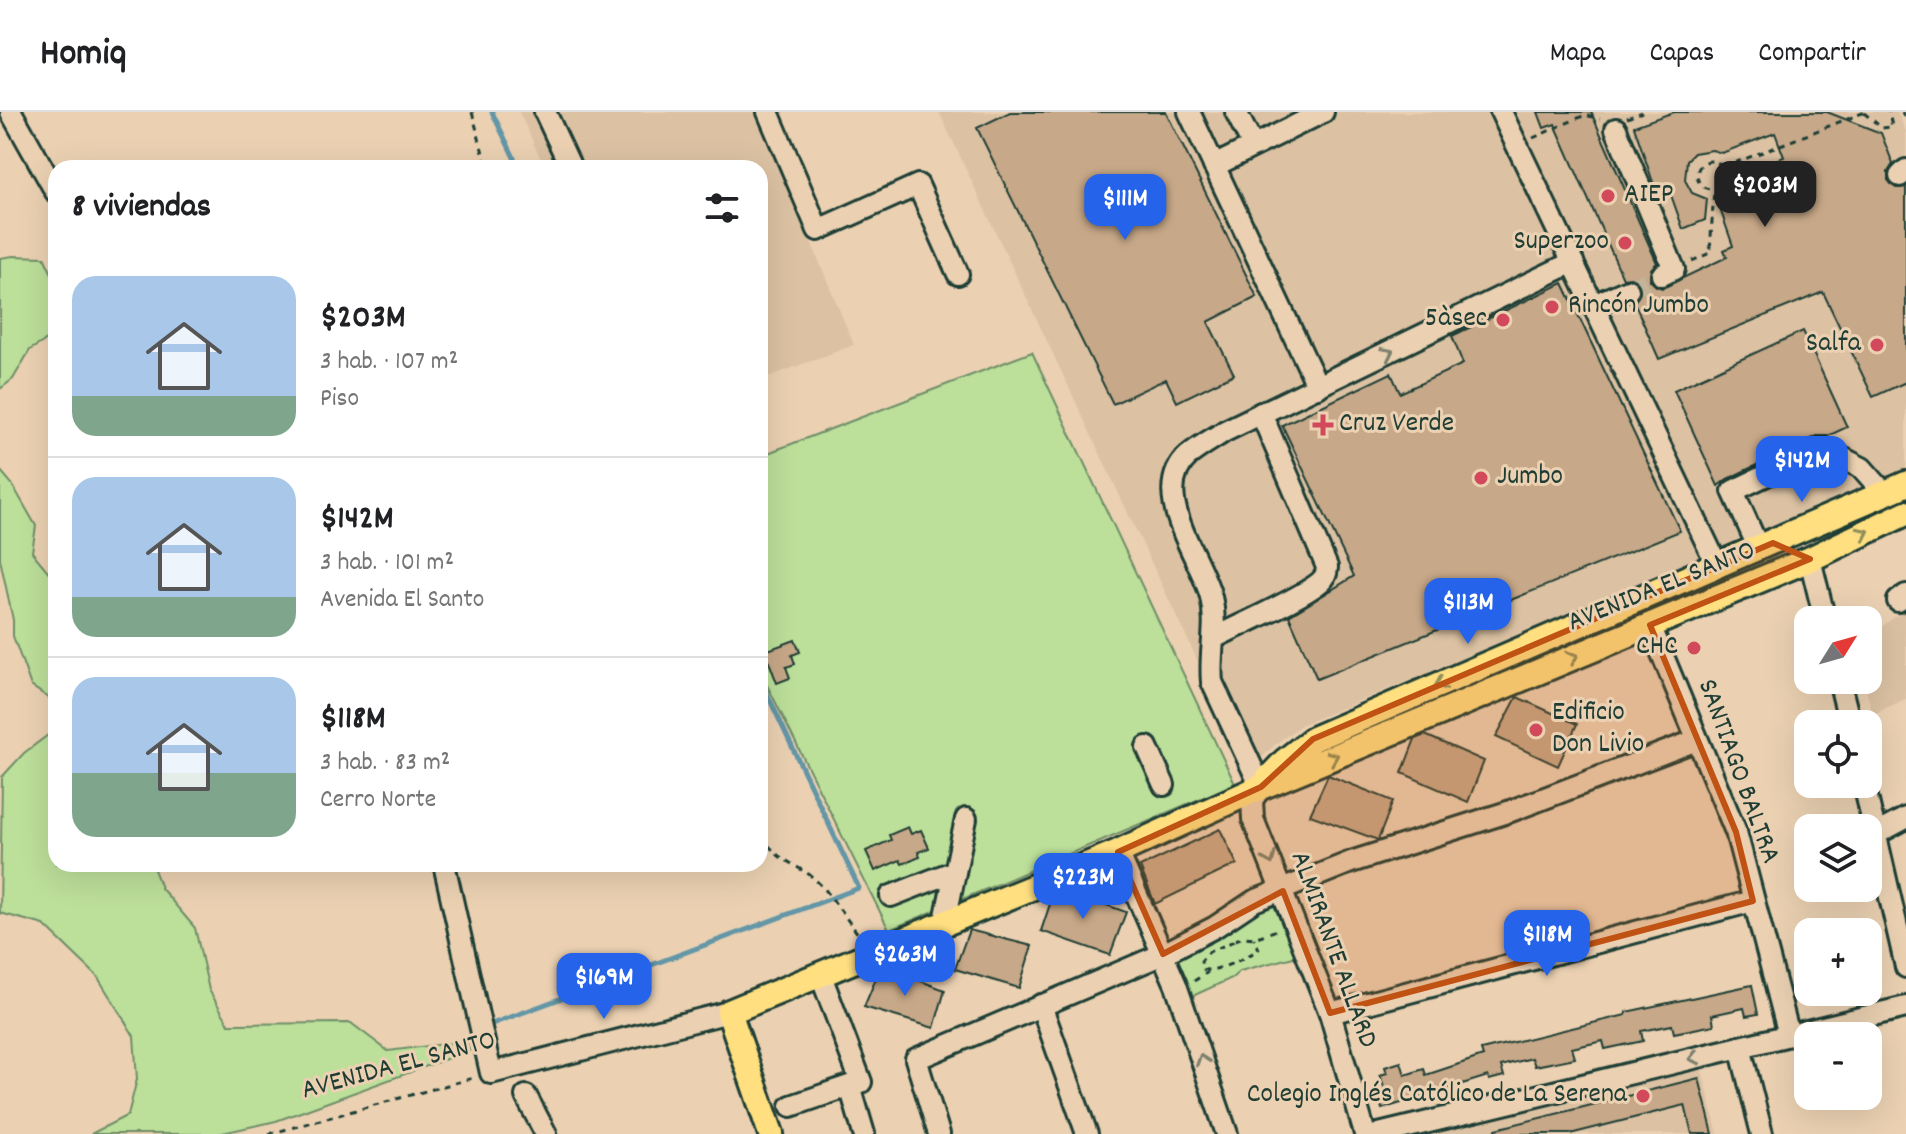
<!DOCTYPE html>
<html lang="es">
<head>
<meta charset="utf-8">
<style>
  body { margin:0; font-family:Dekko,sans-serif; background:#f2f2f2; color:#202124; height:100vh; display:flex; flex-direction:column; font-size:30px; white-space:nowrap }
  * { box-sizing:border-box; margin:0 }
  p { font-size:26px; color:#757577 }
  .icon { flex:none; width:44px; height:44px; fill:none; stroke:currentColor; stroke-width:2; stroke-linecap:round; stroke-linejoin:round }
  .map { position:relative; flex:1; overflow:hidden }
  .sheet { position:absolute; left:48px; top:48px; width:720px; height:712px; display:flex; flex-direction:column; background:#fff; border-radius:24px; box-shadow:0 8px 32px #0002 }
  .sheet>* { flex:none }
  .needle { width:52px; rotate:53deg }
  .tools { position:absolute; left:1794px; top:494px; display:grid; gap:16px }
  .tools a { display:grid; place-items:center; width:88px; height:88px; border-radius:16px; background:#fff; box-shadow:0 8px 32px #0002; font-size:40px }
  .price { position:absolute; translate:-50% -68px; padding:0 18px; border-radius:16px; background:#2563eb; color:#fff; font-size:26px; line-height:52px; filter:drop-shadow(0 2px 4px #0008) }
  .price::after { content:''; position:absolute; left:50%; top:48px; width:24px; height:18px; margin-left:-12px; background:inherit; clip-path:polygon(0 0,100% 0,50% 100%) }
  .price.on { background:#222; color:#fff }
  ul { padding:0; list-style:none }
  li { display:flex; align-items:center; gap:24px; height:200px; padding:0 24px }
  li+li { border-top:2px solid #e0e0e0 }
  li span { display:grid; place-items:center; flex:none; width:224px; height:160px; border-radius:24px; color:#555 }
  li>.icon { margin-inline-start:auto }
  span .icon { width:96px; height:96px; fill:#fffc; stroke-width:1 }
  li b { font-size:34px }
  h2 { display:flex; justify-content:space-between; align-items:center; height:96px; padding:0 24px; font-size:34px }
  header { display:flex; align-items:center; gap:48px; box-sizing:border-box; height:112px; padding:0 40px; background:#fff; border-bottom:2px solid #e0e0e0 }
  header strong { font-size:38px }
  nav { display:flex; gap:44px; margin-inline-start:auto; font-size:28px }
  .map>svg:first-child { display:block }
  .built { fill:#dcc2a3 }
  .green { fill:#bcdf9a; stroke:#6e8e67; stroke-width:2 }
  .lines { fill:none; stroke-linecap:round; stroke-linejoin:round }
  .stream { stroke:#6496a7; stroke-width:5 }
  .building { fill:#c7a888; stroke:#1f3d34; stroke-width:2 }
  .minor-tunnel { stroke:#c2b399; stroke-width:20; stroke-dasharray:20 10; stroke-linecap:butt }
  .minor-casing { stroke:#1f3d34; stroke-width:26 }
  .major-casing { stroke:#1f3d34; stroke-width:30 }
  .path { stroke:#1f3d34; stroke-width:3; stroke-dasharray:6 6; stroke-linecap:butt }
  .minor { stroke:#ebd1b2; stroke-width:20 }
  .major { stroke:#ffdf80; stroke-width:24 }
  .oneway { stroke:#7b806d }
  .oneway2 { stroke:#8f8e5a }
  .marked { fill:#c05314; fill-opacity:0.2; stroke:#c05314; stroke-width:6; stroke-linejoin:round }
  .poi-dot { fill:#d1495b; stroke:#ebd1b2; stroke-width:3 }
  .labels { text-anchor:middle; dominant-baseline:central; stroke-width:6; stroke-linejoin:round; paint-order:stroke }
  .poi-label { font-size:28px; fill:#1f3d34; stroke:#ebd1b2; text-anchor:start }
  .street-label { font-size:28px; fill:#1f3d34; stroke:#ebd1b2 }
</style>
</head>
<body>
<header>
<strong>Homiq</strong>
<nav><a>Mapa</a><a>Capas</a><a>Compartir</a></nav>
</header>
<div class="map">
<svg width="1906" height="1022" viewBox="0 0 1906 1022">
  <rect width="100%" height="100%" fill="#ebd1b2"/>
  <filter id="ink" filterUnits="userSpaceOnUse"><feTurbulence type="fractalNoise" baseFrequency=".0125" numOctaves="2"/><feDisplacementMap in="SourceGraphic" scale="16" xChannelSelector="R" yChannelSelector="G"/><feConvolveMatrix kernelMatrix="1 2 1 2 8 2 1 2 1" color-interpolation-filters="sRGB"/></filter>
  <g filter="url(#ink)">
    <g class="built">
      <path d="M519 0H757L854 233 760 268V56H545Z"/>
      <path d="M939 0H1897L1906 19V359L1726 438 1301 613 1277 631 1249 658Z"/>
      <path d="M1906 496V587L1873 602 1863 568H1868V525Z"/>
      <path d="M1701 954 1718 1022H1427L1456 1014Z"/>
    </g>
    <g class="green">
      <path d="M13 144 44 145 56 170V222L30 238 13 267 0 277V146Z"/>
      <path d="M1032 240 1235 672 889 818 760 559V344Z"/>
      <path d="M0 358 12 372 36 414 32 440 56 469V597L49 586 31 574 13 524V508L0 447Z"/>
      <path d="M56 617V752H152L161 776 195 816 209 878 229 912 351 911 388 939 468 929 471 938 276 1009 218 1022H91L128 1003 137 967 134 924 97 864 44 813 0 801 2 665 24 641Z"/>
      <path d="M1276 790 1301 843 1240 859 1232 866 1186 887 1172 841Z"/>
    </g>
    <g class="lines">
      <g class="stream">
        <path d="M492 0 519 56"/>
        <path d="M489 913 859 776 760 567"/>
      </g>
    </g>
    <g class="building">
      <path d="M1010 0H1166L1257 185 1208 210 1234 262 1177 290 1166 267 1113 292 977 16Z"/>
      <path d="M1538 0H1591L1657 151 1651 157 1650 168 1656 174 1662 176 1727 145 1724 138 1733 134 1719 94 1732 81 1736 62 1784 45 1775 21 1722 41 1712 38 1694 41 1687 48 1685 68 1692 81 1707 87 1705 108 1683 117 1671 83 1659 88 1634 14 1674 0H1827L1881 21 1893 52 1888 60V68L1896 76 1906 75V270L1873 285 1823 180 1659 247 1634 190 1641 180 1639 172 1630 165 1623 166 1555 12 1544 16Z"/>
      <path d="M1563 171 1680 419 1317 567 1289 504 1354 464 1282 313 1391 261 1400 281 1463 252 1452 224Z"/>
      <path d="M1803 219 1847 315 1828 324H1817L1727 367 1718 374 1674 278Z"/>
      <path d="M795 528 800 540 792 543 795 552 786 555 790 566 777 571 765 539Z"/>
      <path d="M1517 585 1577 612 1558 654 1496 625Z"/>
      <path d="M1425 623 1484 649 1468 690 1402 661 1415 627Z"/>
      <path d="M1328 663 1393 689 1378 728 1310 703Z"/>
      <path d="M908 715 911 722 921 718 929 736 918 740 920 745 902 752 900 748 875 759 866 739 891 728 889 723Z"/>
      <path d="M1220 717 1237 752 1155 792 1140 755Z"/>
      <path d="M1065 778 1126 800 1110 843 1041 819 1053 783Z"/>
      <path d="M969 818 1032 834 1019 876 955 857Z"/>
      <path d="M881 854 945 878 934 916 864 895Z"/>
      <path d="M1752 873 1758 902 1746 904 1744 896 1712 903 1714 913 1674 921 1672 913 1641 919 1643 929 1605 937 1603 929 1572 936 1575 946 1535 954 1532 946 1501 954 1504 964 1489 968 1488 964 1382 997 1377 981 1385 978 1380 963 1387 961 1385 955 1401 950 1405 963 1424 957 1426 963 1483 944 1481 938 1626 903V900Z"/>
      <path d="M1699 966 1713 1022H1692L1685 993 1570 1022H1496V1017Z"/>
    </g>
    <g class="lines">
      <path class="minor-tunnel" d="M1628 178 1662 163"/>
      <defs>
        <g id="minor">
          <path d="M11 0 56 80"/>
          <path d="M545 0 571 56"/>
          <path d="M768 0 818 118 918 73 958 162"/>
          <path d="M1189 0 1318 275"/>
          <path d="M1236 0 1253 34"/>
          <path d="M1501 0 1718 455"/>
          <path d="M1616 17 1674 157 1662 163"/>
          <path d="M1214 54 1323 0"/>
          <path d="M1900 64 1906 58"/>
          <path d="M1594 193 1628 178"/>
          <path d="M1759 437 1733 379 1823 336 1862 356 1885 382"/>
          <path d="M1810 447 1825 508"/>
          <path d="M1898 489 1906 483"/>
          <path d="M1650 513 1736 720 1789 923"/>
          <path d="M1214 526C1235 515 1311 482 1323 467 1327 462 1326 461 1327 455L1261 301"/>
          <path d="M1839 568 1850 612"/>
          <path d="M1147 635 1164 673"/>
          <path d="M1864 672 1906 855"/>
          <path d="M1876 722 1906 706"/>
          <path d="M1118 740 1176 873 1227 1022"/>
          <path d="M444 752 491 961 729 900"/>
          <path d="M891 784 955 759"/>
          <path d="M945 809 966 707"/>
          <path d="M1041 893 1087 1022"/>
          <path d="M1330 901 1753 789"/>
          <path d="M1740 935 1762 1022"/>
          <path d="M850 974 864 1022"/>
          <path d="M526 984 546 1022"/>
          <path d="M791 994 861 970 820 861"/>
          <path d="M939 1022 916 947 1163 842 1215 815 1254 789 1351 750 1508 700 1697 628"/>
          <path d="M1365 1022 1330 901 1253 707 1252 688 1261 675 1212 570C1209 541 1218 514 1211 485 1201 445 1147 380 1189 343 1200 334 1213 327 1225 319L1573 150"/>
          <path d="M1379 1022 1906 895"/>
        </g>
        <g id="major">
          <path d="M1268 667 1285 649 1313 627 1906 372"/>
          <path d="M771 1022 729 900 1118 740 1261 675 1810 447 1906 401"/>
        </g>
      </defs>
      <use href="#minor" class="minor-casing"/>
      <use href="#major" class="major-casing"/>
      <g class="path">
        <path d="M472 0 487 56"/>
        <path d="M1902 0 1906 8"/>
        <path d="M1864 1 1882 16 1892 15 1889 0"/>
        <path d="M1627 6 1642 0"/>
        <path d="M1533 26 1585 3 1600 7"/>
        <circle cx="1711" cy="63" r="14"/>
        <path d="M1724 55 1865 0"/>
        <path d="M1692 149 1710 141 1714 77"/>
        <path d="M760 725 779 744 810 763 824 776 861 826"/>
        <path d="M1235 828 1244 825 1254 826 1277 818"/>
        <path d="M1234 829 1209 840 1201 849 1202 857C1215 862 1248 845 1259 837L1254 826"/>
        <path d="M1194 869 1208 860"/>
        <path d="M269 1022 473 966"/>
      </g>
      <use href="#minor" class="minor"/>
      <use href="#major" class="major"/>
    </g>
    <defs><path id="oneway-chevron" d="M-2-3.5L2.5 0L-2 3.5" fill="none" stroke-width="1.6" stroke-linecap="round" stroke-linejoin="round" transform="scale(2)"/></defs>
    <g class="oneway">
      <use href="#oneway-chevron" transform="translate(1388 241) rotate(-26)"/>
      <use href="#oneway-chevron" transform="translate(1270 747) rotate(67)"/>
      <use href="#oneway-chevron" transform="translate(1694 946) rotate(166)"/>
      <use href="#oneway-chevron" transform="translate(1202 948) rotate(-109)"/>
    </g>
    <g class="oneway2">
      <use href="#oneway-chevron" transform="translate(1864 421) rotate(-26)"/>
      <use href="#oneway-chevron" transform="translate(1573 545) rotate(-23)"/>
      <use href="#oneway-chevron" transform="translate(1440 572) rotate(157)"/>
      <use href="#oneway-chevron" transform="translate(1333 645) rotate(-23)"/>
    </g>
  </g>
  <path class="marked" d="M1773 431 1810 447 1650 513 1736 720 1753 789 1330 901 1283 779 1163 842 1118 740 1261 675 1313 627Z"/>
  <g class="poi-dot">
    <circle cx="1608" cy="84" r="8"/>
    <circle cx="1625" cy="131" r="8"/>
    <circle cx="1552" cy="195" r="8"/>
    <circle cx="1503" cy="208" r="8"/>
    <circle cx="1877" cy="233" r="8"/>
    <path d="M1319 301h8v8h8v8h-8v8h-8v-8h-8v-8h8z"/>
    <circle cx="1481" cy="366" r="8"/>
    <circle cx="1694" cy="536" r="8"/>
    <circle cx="1536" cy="618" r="8"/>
    <circle cx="1643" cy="984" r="8"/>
  </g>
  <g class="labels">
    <g class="poi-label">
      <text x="1624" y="84">AIEP</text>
      <text x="1609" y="131" text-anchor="end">Superzoo</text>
      <text x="1568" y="195">Rincón Jumbo</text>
      <text x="1487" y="208" text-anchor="end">5àsec</text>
      <text x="1861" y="233" text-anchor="end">Salfa</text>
      <text x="1339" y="313">Cruz Verde</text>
      <text x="1497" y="366">Jumbo</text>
      <text x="1678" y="536" text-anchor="end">CHC</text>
      <text x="1552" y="602">Edificio<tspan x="1552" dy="32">Don Livio</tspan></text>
      <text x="1627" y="984" text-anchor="end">Colegio Inglés Católico de La Serena</text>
    </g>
    <g class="street-label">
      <text transform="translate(1662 476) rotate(-22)">AVENIDA EL SANTO</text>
      <text transform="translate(1737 660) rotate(70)">SANTIAGO BALTRA</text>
      <text transform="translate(1332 838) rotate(70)">ALMIRANTE ALLARD</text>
      <text transform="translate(399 955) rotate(-15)">AVENIDA EL SANTO</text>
    </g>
  </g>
</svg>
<div class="tools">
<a><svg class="needle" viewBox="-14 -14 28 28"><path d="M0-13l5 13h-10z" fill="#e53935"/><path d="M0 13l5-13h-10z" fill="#757577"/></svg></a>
<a><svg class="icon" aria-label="locate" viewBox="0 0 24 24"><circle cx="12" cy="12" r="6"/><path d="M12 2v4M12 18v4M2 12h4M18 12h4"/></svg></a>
<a><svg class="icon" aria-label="layers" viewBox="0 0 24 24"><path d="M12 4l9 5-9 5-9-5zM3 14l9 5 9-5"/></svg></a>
<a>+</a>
<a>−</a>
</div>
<b class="price on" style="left:1765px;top:117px">$203M</b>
<b class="price" style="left:1125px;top:130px">$111M</b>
<b class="price" style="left:1802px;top:392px">$142M</b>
<b class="price" style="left:1468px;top:534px">$113M</b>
<b class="price" style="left:1083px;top:809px">$223M</b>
<b class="price" style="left:1547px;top:866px">$118M</b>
<b class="price" style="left:905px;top:886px">$263M</b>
<b class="price" style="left:604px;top:909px">$169M</b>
<section class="sheet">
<h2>8 viviendas<svg class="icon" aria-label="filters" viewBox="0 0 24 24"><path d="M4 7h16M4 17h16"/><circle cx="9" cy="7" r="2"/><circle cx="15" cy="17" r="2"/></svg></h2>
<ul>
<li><span style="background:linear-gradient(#a9c7e8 75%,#7fa58c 0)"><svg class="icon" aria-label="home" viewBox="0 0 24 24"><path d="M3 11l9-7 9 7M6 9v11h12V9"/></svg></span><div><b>$203M</b><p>3 hab. · 107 m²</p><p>Piso</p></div></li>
<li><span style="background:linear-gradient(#a9c7e8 75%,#7fa58c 0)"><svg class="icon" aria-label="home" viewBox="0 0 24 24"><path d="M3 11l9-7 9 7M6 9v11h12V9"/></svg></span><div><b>$142M</b><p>3 hab. · 101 m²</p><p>Avenida El Santo</p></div></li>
<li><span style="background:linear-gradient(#a9c7e8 60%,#7fa58c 0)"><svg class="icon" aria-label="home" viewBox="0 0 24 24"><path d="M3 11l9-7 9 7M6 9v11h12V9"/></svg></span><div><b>$118M</b><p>3 hab. · 83 m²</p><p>Cerro Norte</p></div></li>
</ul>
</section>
</div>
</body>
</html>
